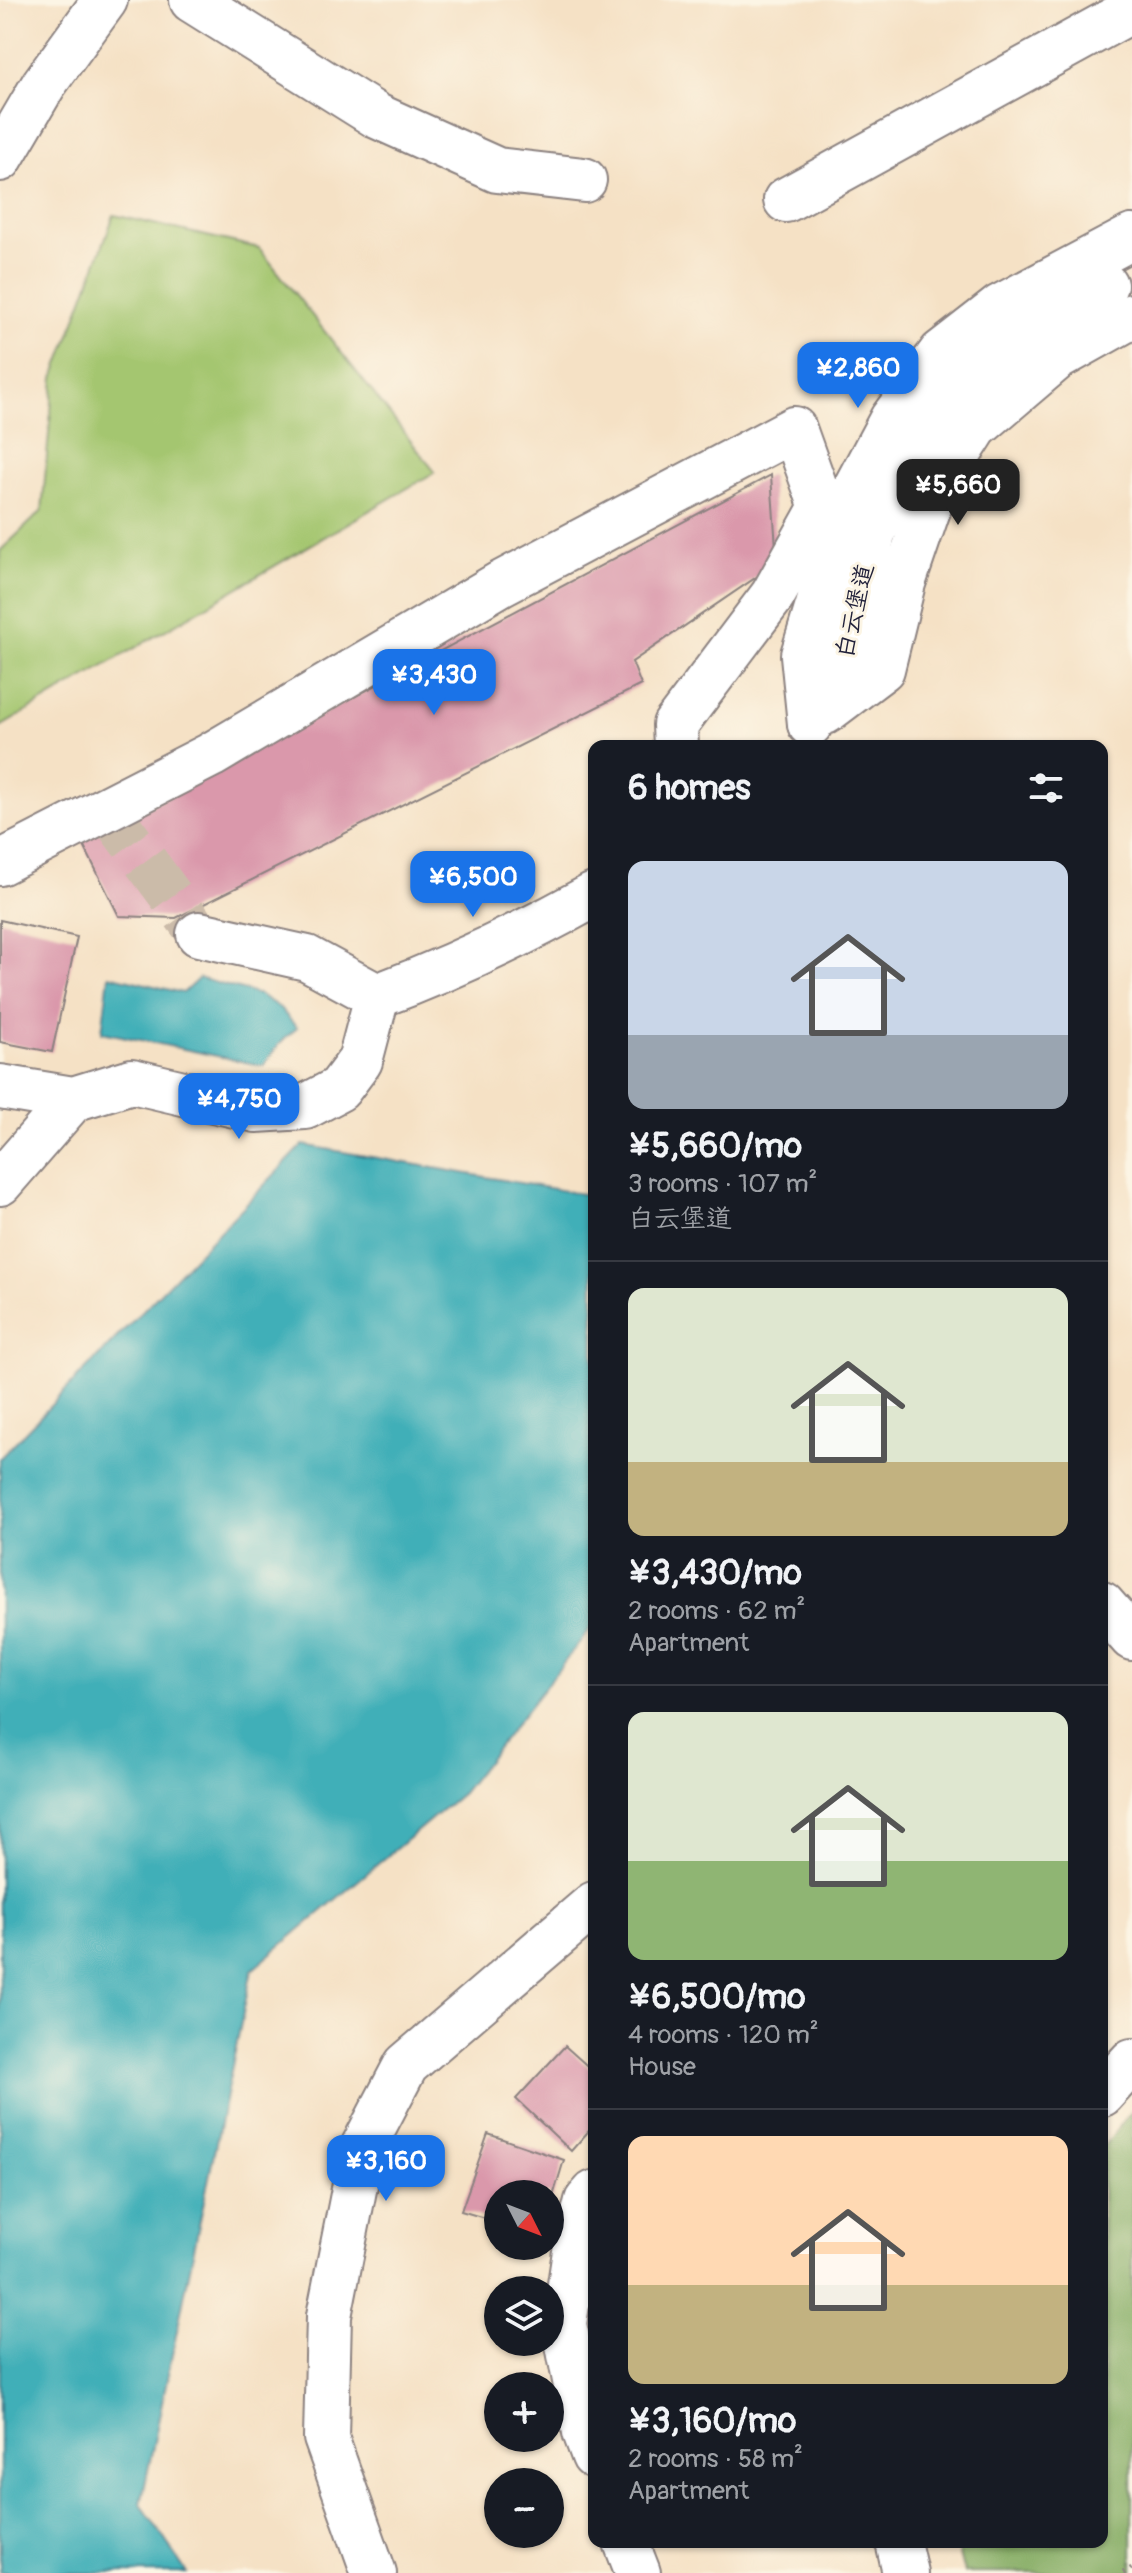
<!DOCTYPE html>
<html lang="en">
<head>
<meta charset="utf-8">
<style>
  body { margin:0; font-family:Pangolin,"LXGW WenKai TC",sans-serif; background:#242831; color:#f1f3f6; height:100vh; display:flex; flex-direction:column; font-size:30px; white-space:nowrap }
  * { box-sizing:border-box; margin:0 }
  p { font-size:26px; color:#9ea1a6 }
  .icon { flex:none; width:44px; height:44px; fill:none; stroke:currentColor; stroke-width:2; stroke-linecap:round; stroke-linejoin:round }
  .map { position:relative; flex:1; overflow:hidden }
  .panel { position:absolute; left:588px; top:740px; width:520px; height:1808px; display:flex; flex-direction:column; background:#171b24; border-radius:16px; box-shadow:0 2px 6px #0004 }
  .panel>* { flex:none }
  .needle { width:52px; rotate:132deg }
  .tools { position:absolute; left:484px; top:2180px; display:grid; gap:16px }
  .tools a { display:grid; place-items:center; width:80px; height:80px; border-radius:50%; background:#171b24; box-shadow:0 2px 6px #0004; font-size:40px }
  .price { position:absolute; translate:-50% -68px; padding:0 18px; border-radius:16px; background:#1a73e8; color:#fff; font-size:26px; line-height:52px; filter:drop-shadow(0 2px 4px #0008) }
  .price::after { content:''; position:absolute; left:50%; top:48px; width:24px; height:18px; margin-left:-12px; background:inherit; clip-path:polygon(0 0,100% 0,50% 100%) }
  .price.active { background:#222; color:#fff }
  ul { padding:0; list-style:none }
  li { display:grid; align-content:center; gap:16px; height:424px; padding:0 40px }
  li+li { border-top:2px solid #363941 }
  li span { display:grid; place-items:center; height:248px; border-radius:16px; color:#555 }
  li>.icon { margin-inline-start:auto }
  span .icon { width:144px; height:144px; fill:#fffc; stroke-width:1 }
  li b { font-size:34px }
  h2 { display:flex; justify-content:space-between; align-items:center; height:96px; padding:0 40px; font-size:34px }
  .map>svg:first-child { display:block }
  .green { fill:#a4c66f; stroke:#637455; stroke-width:2 }
  .forest { fill:#83ab62; stroke:#52664e; stroke-width:2 }
  .water { fill:#3fafb8; stroke:#30687a; stroke-width:2 }
  .building { fill:#da98ab }
  .lines { fill:none; stroke-linecap:round; stroke-linejoin:round }
  .minor-tunnel { stroke:#cbbba9; stroke-width:44; stroke-dasharray:44 22; stroke-linecap:butt }
  .minor-casing { stroke:#8c8280; stroke-width:48 }
  .path { stroke:#8c8280; stroke-width:5; stroke-dasharray:2 6; stroke-linecap:butt }
  .minor { stroke:#fff; stroke-width:44 }
  .labels { text-anchor:middle; dominant-baseline:central; stroke-width:6; stroke-linejoin:round; paint-order:stroke }
  .street-label { font-size:24px; fill:#22223b; stroke:#fcf5e5 }
</style>
</head>
<body>
<div class="map">
<svg width="1132" height="2573" viewBox="0 0 1132 2573">
  <rect width="100%" height="100%" fill="#fcf5e5"/>
  <filter id="ink" filterUnits="userSpaceOnUse"><feTurbulence type="fractalNoise" baseFrequency=".0125" numOctaves="2"/><feDisplacementMap in="SourceGraphic" scale="16" xChannelSelector="R" yChannelSelector="G"/><feConvolveMatrix kernelMatrix="1 2 1 2 8 2 1 2 1" color-interpolation-filters="sRGB"/></filter>
  <filter id="wash" filterUnits="userSpaceOnUse"><feTurbulence type="fractalNoise" baseFrequency=".006" numOctaves="4" result="noise"/><feDisplacementMap in="SourceGraphic" scale="32" xChannelSelector="R" yChannelSelector="G"/><feGaussianBlur stdDeviation="1.8" result="paint"/><feColorMatrix in="noise" values="0 0 0 0 0 0 0 0 0 0 0 0 0 0 0 0 0 1.4 0 .05"/><feComposite in="paint" operator="in"/></filter>
  <g filter="url(#wash)">
    <rect width="100%" height="100%" fill="#f5e1c5"/>
    <path class="green" d="M114 215 259 248 435 472 0 727V551L42 511 54 378Z"/>
    <path class="forest" d="M1132 2111V2573H964L956 2542H1102V2148Z"/>
    <g class="water">
      <path d="M109 975 183 993 199 978 260 995 280 1008 297 1028 278 1045 264 1066 102 1032Z"/>
      <path d="M303 1145 594 1196V1624L462 1793 252 1970 141 2504 187 2573H0V1458Z"/>
    </g>
    <g id="blocks">
      <g class="building">
        <path d="M771 475 777 563 632 662 641 685 176 918 119 916 82 842Z"/>
        <path d="M0 920 77 937 52 1052 0 1042Z"/>
        <path d="M565 2046 594 2072V2125L571 2151 516 2099Z"/>
        <path d="M488 2134 564 2160 551 2203 550 2194H498V2222L461 2211Z"/>
      </g>
    </g>
  </g>
  <g filter="url(#ink)">
    <use href="#blocks" fill-opacity="0" stroke="#8c8280" stroke-width="2"/>
    <g class="lines">
      <path class="minor-tunnel" d="M106 808 199 934"/>
      <defs>
        <g id="minor">
          <path d="M192 0 377 116 497 170 584 180"/>
          <path d="M0 159 44 84 105 0"/>
          <path d="M786 200 1132 10"/>
          <path d="M825 712 882 669 903 583 933 495 976 427 1057 358 1132 316"/>
          <path d="M810 724 803 655 852 494 892 419 941 353 1000 307 1132 237"/>
          <path d="M810 724 845 664 873 533 903 474 940 415 978 372 1023 330 1105 285"/>
          <path d="M0 863 211 755 500 584 794 429 822 507 773 595 675 725 676 746"/>
          <path d="M199 934 307 958 377 996C452 968 524 934 594 895"/>
          <path d="M0 1087 73 1099 132 1081 256 1110 305 1107 339 1089 360 1061 377 996"/>
          <path d="M0 1183 73 1099"/>
          <path d="M1102 1604 1132 1638"/>
          <path d="M1102 2094 1132 2061"/>
          <path d="M594 2193 587 2201 576 2245 564 2324 585 2432 594 2456"/>
          <path d="M626 2542 638 2573"/>
          <path d="M898 2542 905 2573"/>
          <path d="M374 2573 326 2438 329 2316 362 2149 406 2065 594 1904"/>
        </g>
      </defs>
      <use href="#minor" class="minor-casing"/>
      <path class="path" d="M1123 2573 1132 2568"/>
      <use href="#minor" class="minor"/>
    </g>
  </g>
  <g class="labels">
    <g class="street-label">
      <text transform="translate(855 611) rotate(-77)">白云堡道</text>
    </g>
  </g>
</svg>
<div class="tools">
<a><svg class="needle" viewBox="-14 -14 28 28"><path d="M0-13l5 13h-10z" fill="#e53935"/><path d="M0 13l5-13h-10z" fill="#9ea1a6"/></svg></a>
<a><svg class="icon" aria-label="layers" viewBox="0 0 24 24"><path d="M12 4l9 5-9 5-9-5zM3 14l9 5 9-5"/></svg></a>
<a>+</a>
<a>−</a>
</div>
<b class="price" style="left:858px;top:410px">¥2,860</b>
<b class="price active" style="left:958px;top:527px">¥5,660</b>
<b class="price" style="left:434px;top:717px">¥3,430</b>
<b class="price" style="left:473px;top:919px">¥6,500</b>
<b class="price" style="left:239px;top:1141px">¥4,750</b>
<b class="price" style="left:386px;top:2203px">¥3,160</b>
<section class="panel">
<h2>6 homes<svg class="icon" aria-label="filters" viewBox="0 0 24 24"><path d="M4 7h16M4 17h16"/><circle cx="9" cy="7" r="2"/><circle cx="15" cy="17" r="2"/></svg></h2>
<ul>
<li><span style="background:linear-gradient(#c9d6e8 70%,#9aa5b1 0)"><svg class="icon" aria-label="home" viewBox="0 0 24 24"><path d="M3 11l9-7 9 7M6 9v11h12V9"/></svg></span><div><b>¥5,660/mo</b><p>3 rooms · 107 m²</p><p>白云堡道</p></div></li>
<li><span style="background:linear-gradient(#dfe7d0 70%,#c2b280 0)"><svg class="icon" aria-label="home" viewBox="0 0 24 24"><path d="M3 11l9-7 9 7M6 9v11h12V9"/></svg></span><div><b>¥3,430/mo</b><p>2 rooms · 62 m²</p><p>Apartment</p></div></li>
<li><span style="background:linear-gradient(#dfe7d0 60%,#8fb573 0)"><svg class="icon" aria-label="home" viewBox="0 0 24 24"><path d="M3 11l9-7 9 7M6 9v11h12V9"/></svg></span><div><b>¥6,500/mo</b><p>4 rooms · 120 m²</p><p>House</p></div></li>
<li><span style="background:linear-gradient(#ffd9b3 60%,#c2b280 0)"><svg class="icon" aria-label="home" viewBox="0 0 24 24"><path d="M3 11l9-7 9 7M6 9v11h12V9"/></svg></span><div><b>¥3,160/mo</b><p>2 rooms · 58 m²</p><p>Apartment</p></div></li>
</ul>
</section>
</div>
</body>
</html>
